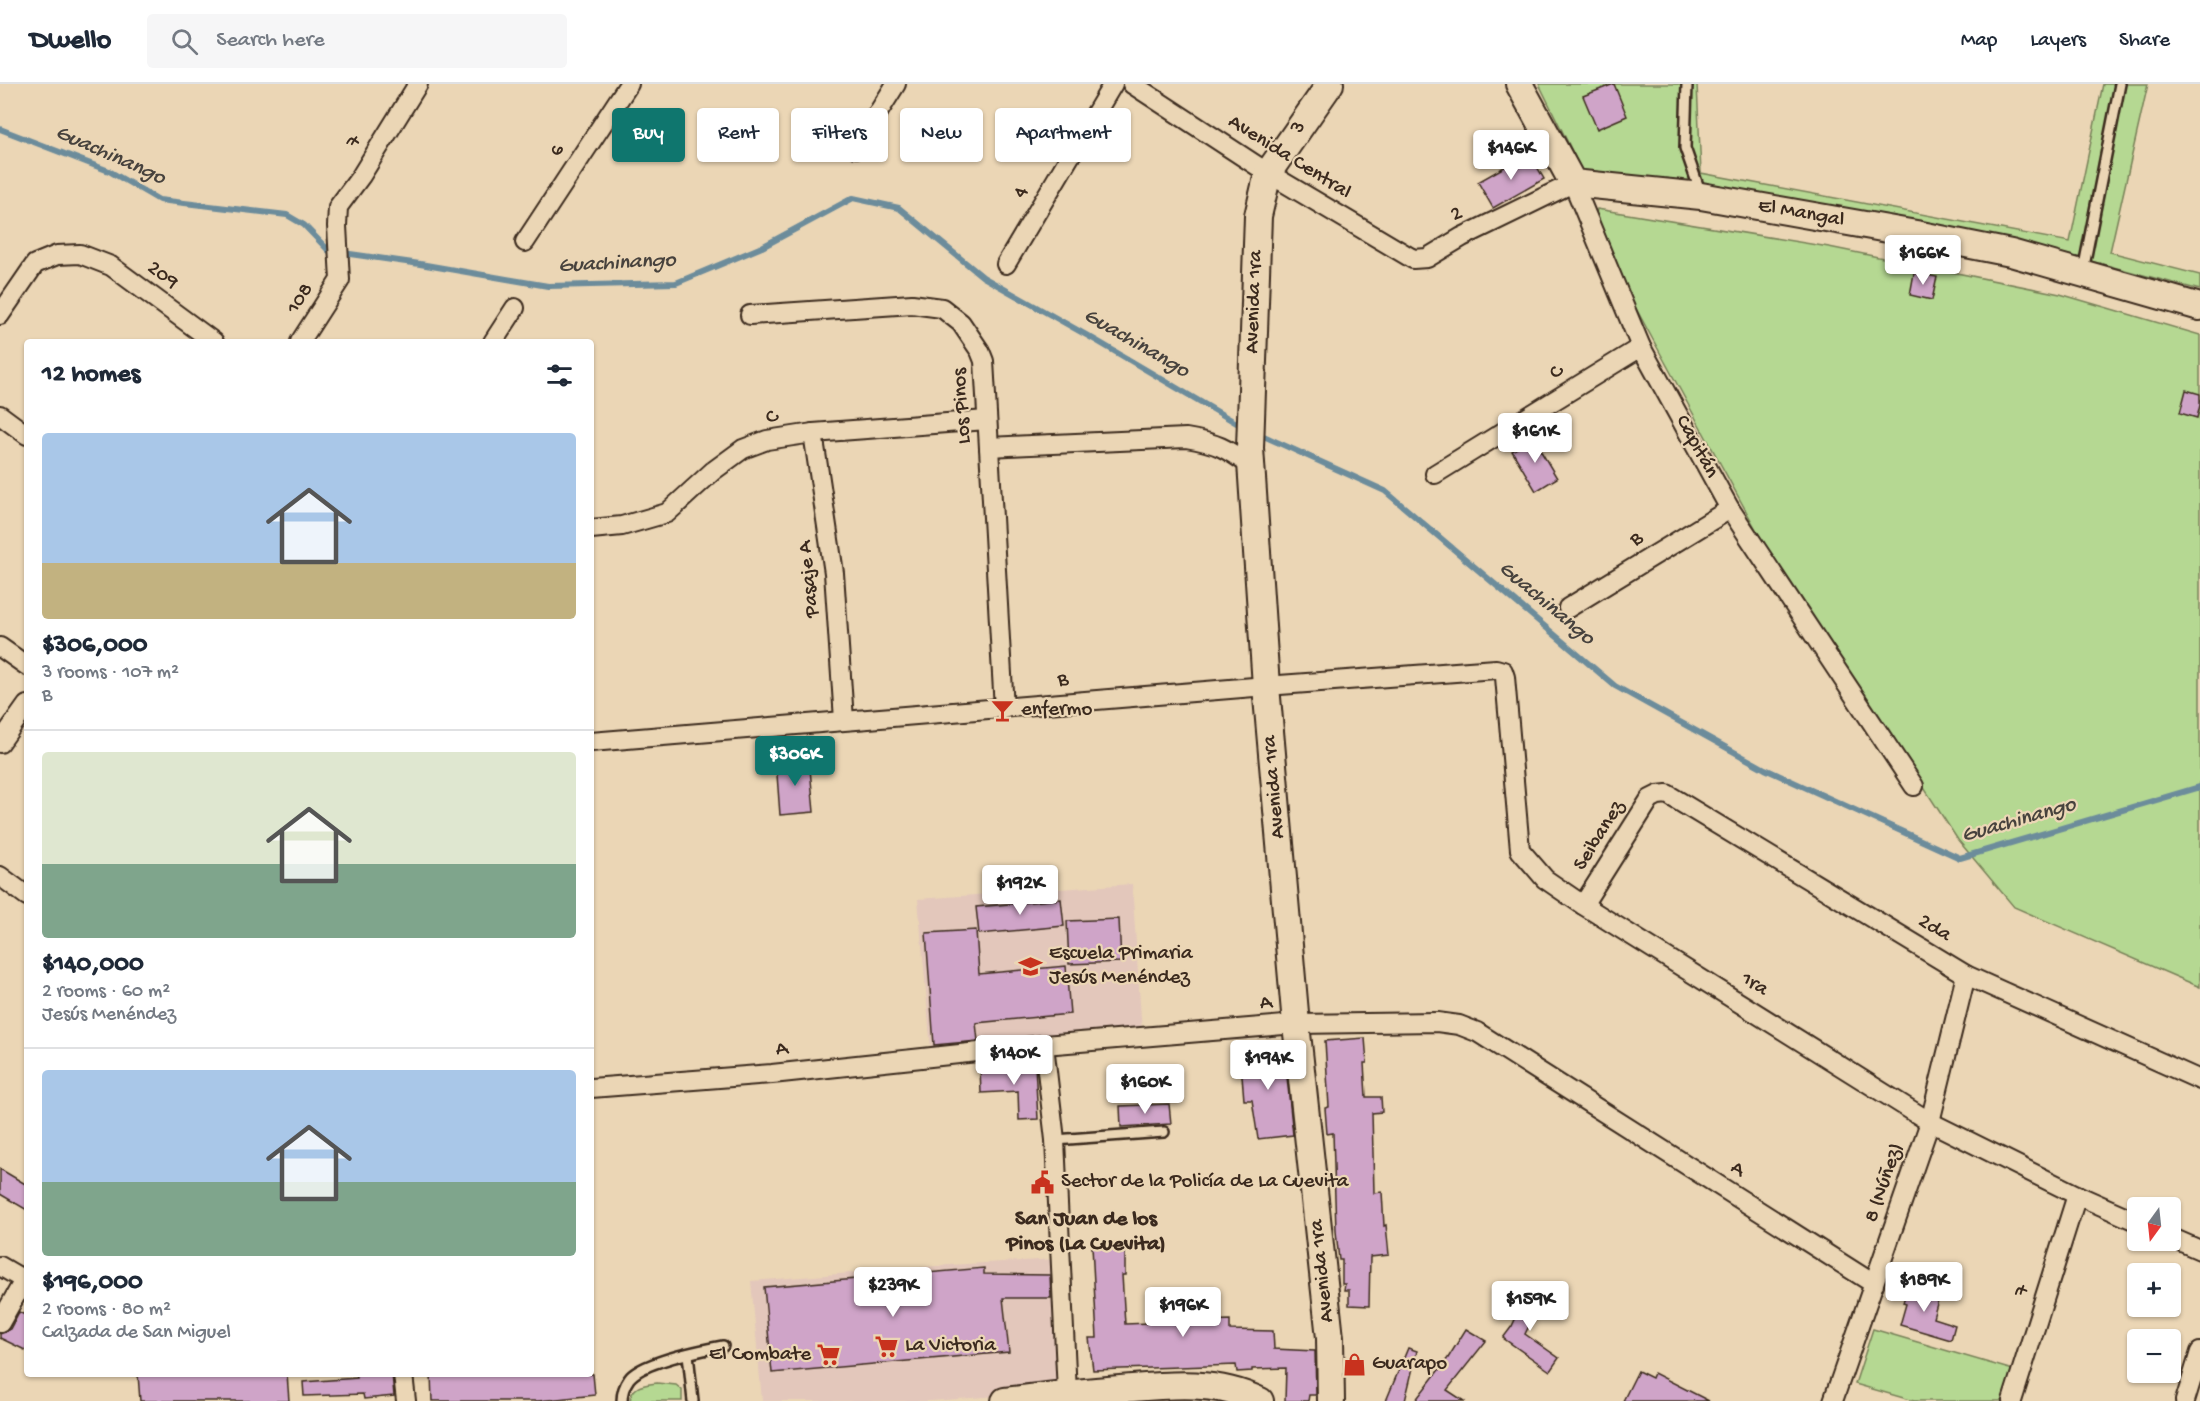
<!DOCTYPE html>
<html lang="en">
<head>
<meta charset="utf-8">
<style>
  body { margin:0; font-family:"Gochi Hand",sans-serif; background:#f6f6f7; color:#1f2937; height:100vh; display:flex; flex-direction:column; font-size:22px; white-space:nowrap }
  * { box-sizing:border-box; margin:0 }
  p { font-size:20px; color:#747a83 }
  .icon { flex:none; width:33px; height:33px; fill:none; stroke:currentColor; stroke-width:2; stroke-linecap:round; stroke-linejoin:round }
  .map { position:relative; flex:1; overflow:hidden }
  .panel { position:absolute; left:24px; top:255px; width:570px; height:1038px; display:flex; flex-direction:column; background:#fff; border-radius:6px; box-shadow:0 2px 4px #0004 }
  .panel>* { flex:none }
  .hud { position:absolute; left:612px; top:24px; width:570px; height:54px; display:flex; gap:12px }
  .needle { width:39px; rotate:195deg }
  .controls { position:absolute; left:2127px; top:1113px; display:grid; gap:12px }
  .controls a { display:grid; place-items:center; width:54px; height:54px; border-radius:6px; background:#fff; box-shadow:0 2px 4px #0004; font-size:30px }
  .price { position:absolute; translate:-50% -51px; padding:0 14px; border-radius:6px; background:#fff; color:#222; font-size:20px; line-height:39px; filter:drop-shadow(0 2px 3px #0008) }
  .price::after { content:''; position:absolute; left:50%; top:36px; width:18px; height:14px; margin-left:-9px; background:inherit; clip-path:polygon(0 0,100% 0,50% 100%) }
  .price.on { background:#0f766e; color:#fff }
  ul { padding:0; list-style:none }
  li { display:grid; align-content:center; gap:12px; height:318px; padding:0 18px }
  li+li { border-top:2px solid #e0e1e3 }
  li span { display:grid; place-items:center; height:186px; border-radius:6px; color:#555 }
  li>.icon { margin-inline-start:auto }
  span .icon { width:108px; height:108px; fill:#fffc; stroke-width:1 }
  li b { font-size:26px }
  h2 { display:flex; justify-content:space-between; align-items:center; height:72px; padding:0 18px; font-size:26px }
  .chip { padding:0 21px; border-radius:6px; background:#fff; box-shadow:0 2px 4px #0004; font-size:21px; line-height:54px }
  .chip.on { background:#0f766e; color:#fff }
  header { display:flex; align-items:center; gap:36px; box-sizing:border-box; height:84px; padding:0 30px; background:#fff; border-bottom:2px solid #e0e1e3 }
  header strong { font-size:28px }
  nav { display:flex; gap:33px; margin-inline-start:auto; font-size:21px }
  .search { width:420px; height:54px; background:#f6f6f7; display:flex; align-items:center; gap:15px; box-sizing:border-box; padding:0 21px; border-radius:6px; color:#747a83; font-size:22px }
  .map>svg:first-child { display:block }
  .built { fill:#e3c7bb }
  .grass { fill:#b5d892; stroke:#788158; stroke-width:1.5 }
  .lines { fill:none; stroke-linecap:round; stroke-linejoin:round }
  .stream { stroke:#6c8c9b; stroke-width:6 }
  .building { fill:#cfa4c8; stroke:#3b2a1e; stroke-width:1.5 }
  .lane-casing { stroke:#3b2a1e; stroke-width:14 }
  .street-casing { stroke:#3b2a1e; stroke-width:22 }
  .secondary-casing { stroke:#3b2a1e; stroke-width:30 }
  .lane { stroke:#ebd6b5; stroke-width:9 }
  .street { stroke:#ebd6b5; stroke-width:18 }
  .secondary { stroke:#ebd6b5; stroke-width:26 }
  .labels { text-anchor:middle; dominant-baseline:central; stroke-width:4.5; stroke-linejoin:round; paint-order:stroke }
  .street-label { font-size:21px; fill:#3b2a1e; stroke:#ebd6b5 }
  .poi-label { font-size:21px; fill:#3b2a1e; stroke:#ebd6b5; text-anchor:start }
  .water-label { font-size:22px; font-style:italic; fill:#47423d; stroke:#ebd6b5 }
  .neighbourhood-label { font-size:22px; font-weight:bold; fill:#3b2a1e; stroke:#ebd6b5 }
</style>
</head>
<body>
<header>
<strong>Dwello</strong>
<div class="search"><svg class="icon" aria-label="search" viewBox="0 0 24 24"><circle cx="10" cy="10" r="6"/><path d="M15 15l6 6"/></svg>Search here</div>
<nav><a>Map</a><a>Layers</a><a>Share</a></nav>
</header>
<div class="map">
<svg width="2200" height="1317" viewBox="0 0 2200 1317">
  <rect width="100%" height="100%" fill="#ebd6b5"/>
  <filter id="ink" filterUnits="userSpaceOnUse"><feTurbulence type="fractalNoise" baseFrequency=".0167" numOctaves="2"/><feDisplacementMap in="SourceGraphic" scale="12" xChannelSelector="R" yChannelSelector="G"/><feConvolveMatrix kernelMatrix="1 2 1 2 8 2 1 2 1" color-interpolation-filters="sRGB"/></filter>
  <g filter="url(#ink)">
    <g class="built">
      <path d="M1132 800 1142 948 931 966 918 815Z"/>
      <path d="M1056 1175 1064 1307 931 1317H762L751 1197 949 1181Z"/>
    </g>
    <g class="grass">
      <path d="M1539 0H1697L1701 89 2070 158 2103 0H2148L2110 168 2200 191V206L2004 154 1582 87Z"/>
      <path d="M1597 125 1829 163 2060 210 2200 251V903L2014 823 1958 756 1758 449 1633 219 1595 135Z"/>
      <path d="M1873 1245 2013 1286 2004 1317H1914L1855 1300Z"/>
      <path d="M657 1299 676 1301 682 1306V1317H630C632 1301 644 1301 657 1299Z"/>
    </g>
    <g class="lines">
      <g class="stream">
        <path d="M0 45 109 87 159 116 287 131 304 141 329 167 420 180 548 202 676 199 762 163 853 114 899 124 983 193 1097 257 1245 344"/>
        <path d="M1257 349 1385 407 1615 602 1765 685 1960 774 2200 703"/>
      </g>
    </g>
    <g class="building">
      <path d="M1614 0 1627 32 1597 45 1583 12Z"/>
      <path d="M1529 69 1544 95 1493 124 1478 98Z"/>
      <path d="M1914 189 1937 193 1932 216 1910 211Z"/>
      <path d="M2186 306 2200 310V321L2197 334 2180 329Z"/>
      <path d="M1533 354 1557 394 1536 407 1512 367Z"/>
      <path d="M809 674 814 728 780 731 776 677Z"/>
      <path d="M1061 815 1064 842 979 850 976 823Z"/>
      <path d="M1119 835 1121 878 1069 880 1067 837Z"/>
      <path d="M976 846 979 890 1066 882 1070 930 976 939 978 957 934 961 926 849Z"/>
      <path d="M1365 954 1367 979H1364L1366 1013H1381L1382 1028 1372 1029 1374 1109 1382 1108 1384 1142 1386 1141 1389 1171 1370 1173 1369 1222 1349 1221V1206H1344L1345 1200H1342V1176H1339L1336 1147 1333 1049 1327 1050 1325 1024 1329 1023 1325 957Z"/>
      <path d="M1284 964 1293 1051 1258 1055 1252 1016H1244L1240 968Z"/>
      <path d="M1013 982H1035L1038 1035 1019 1036 1018 1007 981 1009 980 984Z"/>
      <path d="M1169 1020 1171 1040 1121 1043 1120 1022Z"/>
      <path d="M0 1085 27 1101V1126L0 1110Z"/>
      <path d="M1092 1162H1125V1191H1122L1125 1240 1230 1236V1246L1273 1247 1274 1265 1315 1267 1316 1311H1309L1308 1317H1285L1286 1284 1252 1285V1287L1237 1288 1236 1281 1093 1286 1089 1254H1097Z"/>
      <path d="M984 1184V1190L1050 1191 1051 1214H1003L1009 1268 772 1289 764 1203Z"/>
      <path d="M1908 1200 1940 1209 1933 1234 1955 1241 1951 1256 1900 1241 1906 1220 1903 1219Z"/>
      <path d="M1529 1205 1544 1212 1525 1250 1559 1274 1550 1287 1503 1254 1512 1242Z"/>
      <path d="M19 1228 27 1232V1267L0 1254V1250L10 1245Z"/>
      <path d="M1466 1245 1486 1257 1447 1306 1464 1317H1415L1448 1274Z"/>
      <path d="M1408 1264 1417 1267 1405 1317H1386Z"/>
      <path d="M1638 1287 1652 1294 1654 1289 1709 1317H1623Z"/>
      <path d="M138 1290H238V1292L287 1290 289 1317H140Z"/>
      <path d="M356 1290H392L394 1312 364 1315 363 1310 304 1312 303 1298 357 1294Z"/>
      <path d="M431 1290H593L595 1311 538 1317H432Z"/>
    </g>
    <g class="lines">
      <defs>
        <g id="lane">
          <path d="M1687 0 1685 64 1701 110"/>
          <path d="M2083 187 2120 0"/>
          <path d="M1055 1056 1164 1048"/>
          <path d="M688 1270 693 1317"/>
          <path d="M622 1317C622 1308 624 1302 629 1295 641 1278 702 1266 723 1262"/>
        </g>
        <g id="street">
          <path d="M1132 0 1268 89 1413 175 1427 174 1462 153 1573 99 1641 263 1730 425 1914 702"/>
          <path d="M856 64 896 0"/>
          <path d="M525 158 629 0"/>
          <path d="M1006 180 1113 0"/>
          <path d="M0 231 35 180 57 171 80 170 111 182 214 258"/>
          <path d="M750 231 912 220 942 224 961 239 980 267 984 277 1004 625"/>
          <path d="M300 258 340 196 337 142 338 123 361 92 418 0"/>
          <path d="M493 258 515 224"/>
          <path d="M0 331 27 351"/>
          <path d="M813 349 834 489 844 636"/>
          <path d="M989 363 1186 354C1217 359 1226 364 1251 382"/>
          <path d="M1435 390 1641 263"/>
          <path d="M591 445 622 442 667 429 713 387 743 365 767 356 813 349 987 336"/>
          <path d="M1568 524 1730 425"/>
          <path d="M0 563 27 582"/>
          <path d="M591 658 1266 602 1496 585 1503 587 1505 593 1520 766 1545 795 1583 821 1930 1038 2077 1111 2138 1138"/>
          <path d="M0 659 27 621"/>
          <path d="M0 792 27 812"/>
          <path d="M1583 821 1650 715 1658 711 1667 710 1966 891 2200 996"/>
          <path d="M1044 961 1055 1056 1067 1309"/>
          <path d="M591 1004 772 990 1044 961 1296 940 1437 938 1459 941 1477 948 1874 1200"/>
          <path d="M2170 1153 2200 1166"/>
          <path d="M0 1182 24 1196"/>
          <path d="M0 1239 27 1191"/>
          <path d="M403 1290 406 1317"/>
          <path d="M1833 1317 1930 1038 1966 891"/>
          <path d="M2012 1317 2077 1111"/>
          <path d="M2185 1317 2200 1268"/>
        </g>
        <g id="secondary">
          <path d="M1330 0 1268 89 1258 132 1250 364 1266 602 1296 940 1330 1254 1331 1317"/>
          <path d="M1519 0 1573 99 1701 112 1916 150 2011 169 2200 223"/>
          <path d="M1005 1317C1044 1312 1081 1308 1120 1305 1167 1301 1215 1295 1260 1317"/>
        </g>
      </defs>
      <use href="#lane" class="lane-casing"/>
      <use href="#street" class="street-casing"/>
      <use href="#secondary" class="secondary-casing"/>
      <use href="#lane" class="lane"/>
      <use href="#street" class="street"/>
      <use href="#secondary" class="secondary"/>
    </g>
  </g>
  <defs>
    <symbol id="bar-bare" viewBox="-9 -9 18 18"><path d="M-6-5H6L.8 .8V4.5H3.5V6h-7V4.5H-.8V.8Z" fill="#c8321e" stroke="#ebd6b5" stroke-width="2.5" paint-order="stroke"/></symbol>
    <symbol id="school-bare" viewBox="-9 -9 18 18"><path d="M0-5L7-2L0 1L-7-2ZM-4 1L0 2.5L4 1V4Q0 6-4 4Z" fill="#c8321e" stroke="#ebd6b5" stroke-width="2.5" paint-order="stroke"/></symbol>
    <symbol id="civic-bare" viewBox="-9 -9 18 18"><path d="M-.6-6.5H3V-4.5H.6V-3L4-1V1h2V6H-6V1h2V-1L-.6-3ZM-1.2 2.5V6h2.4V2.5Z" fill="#c8321e" stroke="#ebd6b5" stroke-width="2.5" paint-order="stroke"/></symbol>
    <symbol id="supermarket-bare" viewBox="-9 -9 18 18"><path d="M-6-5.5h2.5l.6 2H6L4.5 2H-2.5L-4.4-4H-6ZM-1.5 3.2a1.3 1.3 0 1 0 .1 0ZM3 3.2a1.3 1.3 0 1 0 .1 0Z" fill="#c8321e" stroke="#ebd6b5" stroke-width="2.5" paint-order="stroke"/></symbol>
    <symbol id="shop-bare" viewBox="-9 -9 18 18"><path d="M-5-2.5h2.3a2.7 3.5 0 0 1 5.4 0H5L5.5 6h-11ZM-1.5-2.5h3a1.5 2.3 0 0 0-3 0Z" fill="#c8321e" stroke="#ebd6b5" stroke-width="2.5" paint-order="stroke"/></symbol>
  </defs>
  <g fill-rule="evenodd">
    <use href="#bar-bare" x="986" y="610" width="33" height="33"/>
    <use href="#school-bare" x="1014" y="866" width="33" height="33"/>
    <use href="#civic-bare" x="1026" y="1082" width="33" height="33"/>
    <use href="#supermarket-bare" x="870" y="1246" width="33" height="33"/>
    <use href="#supermarket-bare" x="812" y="1254" width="33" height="33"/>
    <use href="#shop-bare" x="1338" y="1264" width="33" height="33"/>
  </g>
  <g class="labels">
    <g class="street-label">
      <text transform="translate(1299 44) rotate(-55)">3</text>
      <text transform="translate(355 58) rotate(-58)">7</text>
      <text transform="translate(558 67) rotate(-57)">6</text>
      <text transform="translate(1289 74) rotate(32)">Avenida Central</text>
      <text transform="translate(1022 109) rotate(-59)">4</text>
      <text transform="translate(1801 130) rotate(10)">El Mangal</text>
      <text transform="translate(1457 131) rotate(-27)">2</text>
      <text transform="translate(162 192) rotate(36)">209</text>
      <text transform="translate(301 215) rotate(-57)">108</text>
      <text transform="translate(1255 218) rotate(-88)">Avenida 1ra</text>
      <text transform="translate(1557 289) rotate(-32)">C</text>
      <text transform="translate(963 322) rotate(-94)">Los Pinos</text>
      <text transform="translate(772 334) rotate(-10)">C</text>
      <text transform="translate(1696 363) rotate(61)">Capitán</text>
      <text transform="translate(1637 456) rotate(-31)">B</text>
      <text transform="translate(810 495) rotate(-96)">Pasaje A</text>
      <text transform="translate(1063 597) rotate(-5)">B</text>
      <text transform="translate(1275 703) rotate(-95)">Avenida 1ra</text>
      <text transform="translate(1600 752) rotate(-58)">Seibanez</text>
      <text transform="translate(1934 845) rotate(31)">2da</text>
      <text transform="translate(1754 901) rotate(32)">1ra</text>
      <text transform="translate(1266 920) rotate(-5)">A</text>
      <text transform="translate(782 966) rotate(-6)">A</text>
      <text transform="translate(1737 1086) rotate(32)">A</text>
      <text transform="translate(1885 1099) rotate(-71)">8 (Núñez)</text>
      <text transform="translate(1323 1187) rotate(-96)">Avenida 1ra</text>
      <text transform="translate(2023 1207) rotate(-72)">7</text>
    </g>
    <g class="poi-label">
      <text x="1021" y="626">enfermo</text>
      <text x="1049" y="870">Escuela Primaria<tspan x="1049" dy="24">Jesús Menéndez</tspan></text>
      <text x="1061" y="1098">Sector de la Policía de La Cuevita</text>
      <text x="905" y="1262">La Victoria</text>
      <text x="811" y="1271" text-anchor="end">El Combate</text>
      <text x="1372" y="1280">Guarapo</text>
    </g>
    <g class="water-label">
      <text transform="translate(110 72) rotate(24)">Guachinango</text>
      <text transform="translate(617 180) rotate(-3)">Guachinango</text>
      <text transform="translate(1136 260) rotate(30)">Guachinango</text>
      <text transform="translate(1546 520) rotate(40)">Guachinango</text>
      <text transform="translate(2019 737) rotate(-16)">Guachinango</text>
    </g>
    <g class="neighbourhood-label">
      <text x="1086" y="1136">San Juan de los<tspan x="1086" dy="25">Pinos (La Cuevita)</tspan></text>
    </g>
  </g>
</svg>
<div class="controls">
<a><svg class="needle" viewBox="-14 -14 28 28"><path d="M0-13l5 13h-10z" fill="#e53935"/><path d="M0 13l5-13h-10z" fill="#747a83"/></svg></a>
<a>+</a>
<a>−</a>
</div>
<b class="price" style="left:1511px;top:97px">$146K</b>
<b class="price" style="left:1923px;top:202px">$166K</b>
<b class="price" style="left:1535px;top:380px">$161K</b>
<b class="price on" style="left:795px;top:703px">$306K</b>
<b class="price" style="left:1020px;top:832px">$192K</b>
<b class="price" style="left:1014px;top:1002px">$140K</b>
<b class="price" style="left:1268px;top:1007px">$194K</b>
<b class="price" style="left:1145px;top:1031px">$160K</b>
<b class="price" style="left:1924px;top:1229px">$189K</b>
<b class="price" style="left:893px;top:1234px">$239K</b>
<b class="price" style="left:1530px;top:1248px">$159K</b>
<b class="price" style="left:1183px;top:1254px">$196K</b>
<div class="hud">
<a class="chip on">Buy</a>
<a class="chip">Rent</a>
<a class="chip">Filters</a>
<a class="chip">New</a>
<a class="chip">Apartment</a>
</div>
<section class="panel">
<h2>12 homes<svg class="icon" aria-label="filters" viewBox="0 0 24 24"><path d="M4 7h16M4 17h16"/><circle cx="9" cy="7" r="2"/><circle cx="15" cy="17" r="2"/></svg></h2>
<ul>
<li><span style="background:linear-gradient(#a9c7e8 70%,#c2b280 0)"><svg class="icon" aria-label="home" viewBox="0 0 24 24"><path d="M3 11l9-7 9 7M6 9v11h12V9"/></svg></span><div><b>$306,000</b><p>3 rooms · 107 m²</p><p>B</p></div></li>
<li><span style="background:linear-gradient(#dfe7d0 60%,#7fa58c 0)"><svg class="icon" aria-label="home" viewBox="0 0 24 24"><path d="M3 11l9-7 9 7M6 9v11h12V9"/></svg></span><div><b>$140,000</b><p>2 rooms · 60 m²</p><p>Jesús Menéndez</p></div></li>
<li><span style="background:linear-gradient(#a9c7e8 60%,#7fa58c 0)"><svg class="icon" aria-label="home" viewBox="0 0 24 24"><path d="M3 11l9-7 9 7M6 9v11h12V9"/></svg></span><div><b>$196,000</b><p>2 rooms · 80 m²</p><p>Calzada de San Miguel</p></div></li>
</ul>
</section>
</div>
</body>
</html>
